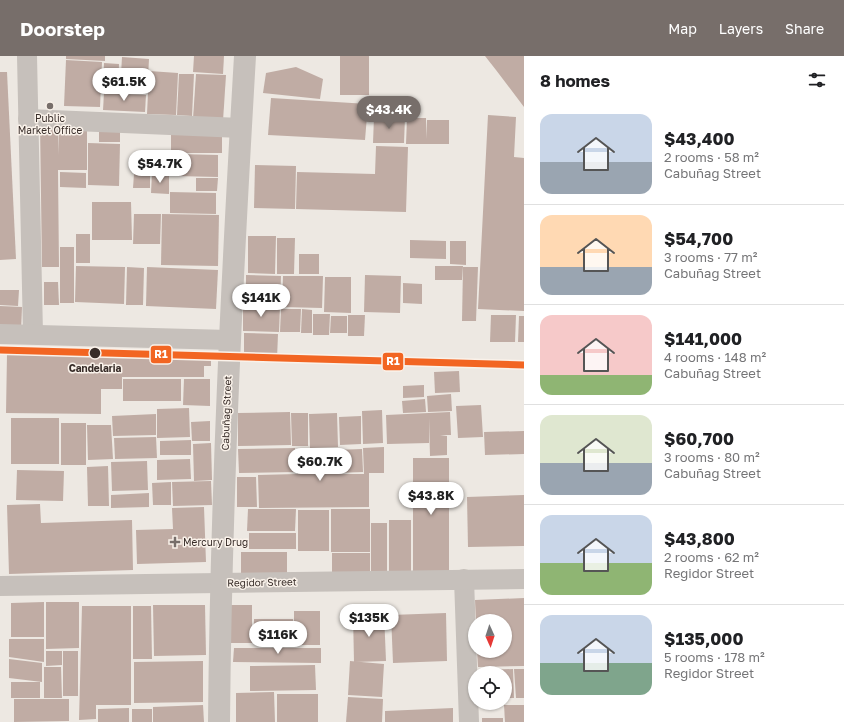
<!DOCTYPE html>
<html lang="en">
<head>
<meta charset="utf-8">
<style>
  body { margin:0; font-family:"Golos Text",sans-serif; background:#f2f2f2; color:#202124; height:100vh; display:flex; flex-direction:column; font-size:15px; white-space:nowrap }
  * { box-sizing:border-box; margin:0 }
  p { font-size:13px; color:#757577 }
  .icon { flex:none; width:22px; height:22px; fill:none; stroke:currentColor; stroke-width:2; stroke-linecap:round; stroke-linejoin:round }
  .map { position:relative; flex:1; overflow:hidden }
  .drawer { display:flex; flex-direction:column; background:#fff; width:320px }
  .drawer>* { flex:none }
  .needle { width:26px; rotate:177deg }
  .buttons { position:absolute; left:468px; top:558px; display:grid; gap:8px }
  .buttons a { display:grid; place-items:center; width:44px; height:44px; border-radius:50%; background:#fff; box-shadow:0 1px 3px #0004; font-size:20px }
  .price { position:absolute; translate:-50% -34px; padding:0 9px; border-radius:14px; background:#fff; color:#222; font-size:13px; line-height:26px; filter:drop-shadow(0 1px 2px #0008) }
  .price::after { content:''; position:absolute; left:50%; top:24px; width:12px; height:9px; margin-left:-6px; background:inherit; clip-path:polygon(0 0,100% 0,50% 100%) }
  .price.on { background:#776e6a; color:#fff }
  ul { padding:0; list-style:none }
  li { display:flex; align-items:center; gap:12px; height:100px; padding:0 16px }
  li+li { border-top:1px solid #e0e0e0 }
  li span { display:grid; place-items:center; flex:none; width:112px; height:80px; border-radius:12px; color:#555 }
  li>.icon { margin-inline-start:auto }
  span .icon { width:48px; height:48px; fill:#fffc; stroke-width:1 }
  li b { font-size:17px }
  h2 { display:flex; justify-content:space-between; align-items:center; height:48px; padding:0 16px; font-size:17px }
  header { display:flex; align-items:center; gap:24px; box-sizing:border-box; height:56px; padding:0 20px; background:#776e6a; color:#fff }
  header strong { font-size:19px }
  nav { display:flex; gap:22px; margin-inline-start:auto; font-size:14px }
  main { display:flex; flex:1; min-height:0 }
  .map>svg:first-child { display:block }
  .building { fill:#c0aca4 }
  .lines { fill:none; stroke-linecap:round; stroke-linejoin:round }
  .minor { stroke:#c6c0bb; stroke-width:20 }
  .tertiary { stroke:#c6c0bb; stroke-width:22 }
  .rail-1-casing { stroke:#faf2ea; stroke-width:10 }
  .rail-1 { stroke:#f26522; stroke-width:7 }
  .poi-dot { fill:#776e6a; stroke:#faf2ea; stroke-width:1.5 }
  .stop-dot { fill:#382d29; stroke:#faf2ea; stroke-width:1.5 }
  .labels { text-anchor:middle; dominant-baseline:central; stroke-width:3; stroke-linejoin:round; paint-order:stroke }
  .poi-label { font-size:10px; fill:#382d29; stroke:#faf2ea }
  .stop-label { font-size:10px; font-weight:bold; fill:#382d29; stroke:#faf2ea }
  .street-label { font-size:10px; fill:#382d29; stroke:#faf2ea }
  .line-badge { stroke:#faf2ea; stroke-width:1.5 }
  .badge-label { font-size:11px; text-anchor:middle; font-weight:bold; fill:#fff }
</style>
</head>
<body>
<header>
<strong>Doorstep</strong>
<nav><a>Map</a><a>Layers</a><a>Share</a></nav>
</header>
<main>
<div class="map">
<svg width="524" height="666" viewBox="0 0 524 666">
  <rect width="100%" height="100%" fill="#ede8e2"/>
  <g class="building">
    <path d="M66 0H105V5L66 3Z"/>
    <path d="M194 0H224L223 18 193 16Z"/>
    <rect x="340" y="0" width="29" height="39"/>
    <path d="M485 0H524V51L496 14Z"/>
    <path d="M122 1 149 3 148 22 149 15 178 17 176 59 147 58 148 37 120 36Z"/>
    <path d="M66 4 102 6 100 51 64 50Z"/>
    <path d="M104 7 119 8 118 35H103Z"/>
    <path d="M296 11 323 23 320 43 263 37 266 17Z"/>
    <path d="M0 16H7L16 203 0 204Z"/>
    <path d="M179 18H194L192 60 177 59Z"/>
    <path d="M196 18 226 19 223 65 193 63Z"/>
    <path d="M104 37 146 39 145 56 103 54Z"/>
    <path d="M271 42 368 48 365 84 268 79Z"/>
    <path d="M488 59 516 61 514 101 524 102V255L478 253Z"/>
    <path d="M374 61H405L404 87H373Z"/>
    <path d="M407 62H426V83L427 64H449V88H406Z"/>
    <path d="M40 67H58V99L59 69H87V114H58L59 211H42Z"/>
    <path d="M99 68 120 69V86H99Z"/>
    <path d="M171 78 222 79V97H171Z"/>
    <path d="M88 87 120 88 119 130 88 129Z"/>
    <path d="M376 90 408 91 406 156 296 153 297 116 375 118Z"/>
    <path d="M177 98 218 99V121L176 120Z"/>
    <path d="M255 109 296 110 295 153 254 152Z"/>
    <path d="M60 116 86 117V132L60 131Z"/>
    <path d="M152 117 169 118V138L151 137Z"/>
    <path d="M134 118H150V132H133Z"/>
    <path d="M196 122H218L217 135H196Z"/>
    <path d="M170 136 216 137V158L170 157Z"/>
    <path d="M92 146H131L132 184H92Z"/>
    <path d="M134 158H161L160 188H133Z"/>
    <path d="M162 158 219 159 218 210 161 209Z"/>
    <rect x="76" y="178" width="14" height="29"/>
    <path d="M248 180H276L275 218 248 217Z"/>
    <path d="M277 182H295L294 218H277Z"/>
    <path d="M410 184 446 185V203L410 202Z"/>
    <path d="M450 185H466V209L450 208Z"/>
    <rect x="60" y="191" width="14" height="56"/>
    <rect x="299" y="198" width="20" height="20"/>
    <path d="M76 210 125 211 124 248 75 246Z"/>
    <path d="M435 210H463L462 224H435Z"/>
    <path d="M127 211 144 212 143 249H126Z"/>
    <path d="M147 211 218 214 216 253 146 250Z"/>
    <path d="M463 211H478L476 265H462Z"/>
    <path d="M246 219 281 220 280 249 246 248Z"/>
    <path d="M365 219 401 220 400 257 364 256Z"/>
    <path d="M283 220H323L322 252 282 251Z"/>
    <path d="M325 221H351V257L324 256Z"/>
    <path d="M44 226H58L59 249H44Z"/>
    <path d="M403 227 422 228V248L403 247Z"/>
    <path d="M0 234H19L18 250 0 249Z"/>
    <path d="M243 249 280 250 279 276 243 275Z"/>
    <path d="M0 250 22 251 21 275 0 274Z"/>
    <path d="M281 253H301L300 276H280Z"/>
    <path d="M302 253 312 254V277H301Z"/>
    <path d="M313 258H330L329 279H313Z"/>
    <path d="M348 259H365L364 280H348Z"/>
    <path d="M491 259H516L515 286H490Z"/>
    <path d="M331 260H347V277H330Z"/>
    <path d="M519 260H524V286H518Z"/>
    <path d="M244 277 278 278 277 303 244 302Z"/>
    <path d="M7 298 211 299V310H204V321H122V333H101V358L6 357Z"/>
    <path d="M459 315 460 336 435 337 434 316Z"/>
    <rect x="123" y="323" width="58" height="22"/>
    <path d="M184 323H210V350L183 349Z"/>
    <path d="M424 329V341L403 342V330Z"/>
    <path d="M451 338 452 355 428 356 427 340Z"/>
    <path d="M425 343 426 356 403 357 402 345Z"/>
    <path d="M481 349 483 381 458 382 456 350Z"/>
    <path d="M189 352 190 381 157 382V353Z"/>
    <path d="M382 354 383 387 363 388 362 355Z"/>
    <path d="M290 356 291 389 238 390V357Z"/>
    <path d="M450 356 451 379H440L447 380V399L430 400 429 362V387L387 388 386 359Z"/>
    <path d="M291 357H308V390H292Z"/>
    <path d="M337 357 338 391 310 392 309 358Z"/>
    <path d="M156 358V379L113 380 112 360Z"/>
    <path d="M361 360V388L340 389 339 361Z"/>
    <rect x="11" y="362" width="48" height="46"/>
    <path d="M210 365V385H192L191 366Z"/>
    <rect x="61" y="367" width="25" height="42"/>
    <path d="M87 369H111L113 403 88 404Z"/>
    <path d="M524 375V398L485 399 484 376Z"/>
    <path d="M156 381 157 402 115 403 114 382Z"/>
    <path d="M191 384V399H160V385Z"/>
    <path d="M211 387 212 424 194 425 193 388Z"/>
    <path d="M384 391V417H369V451L259 452 258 419 297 418 296 393 333 392 334 417 305 418H364L363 392Z"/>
    <path d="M295 392V416L239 417 238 393Z"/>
    <path d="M362 393 363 416 335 417V394Z"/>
    <rect x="413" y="402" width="36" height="116"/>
    <path d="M190 403 191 423 157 424V404Z"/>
    <path d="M147 405 148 434 112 435 111 406Z"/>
    <path d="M108 410 109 450H88L87 411Z"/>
    <path d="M17 414 64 415 63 445 16 444Z"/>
    <path d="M237 421H256L257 451H237Z"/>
    <path d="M211 425 212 449 173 450 172 426Z"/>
    <path d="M171 426V449H153L152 427Z"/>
    <path d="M149 437V451L111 452V439Z"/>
    <path d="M524 439V490L468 491 467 441Z"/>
    <path d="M40 448 41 467 132 464 133 514 9 518 7 449Z"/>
    <path d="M204 451 206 506 137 508 136 474 173 473 172 452Z"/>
    <path d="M248 453H296L295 475H247Z"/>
    <rect x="331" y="453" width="39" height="43"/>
    <rect x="298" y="454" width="31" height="41"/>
    <rect x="389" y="464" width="22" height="52"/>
    <rect x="371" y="467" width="16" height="49"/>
    <rect x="249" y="477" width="47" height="16"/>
    <rect x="241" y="496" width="46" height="23"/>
    <rect x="332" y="497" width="38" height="19"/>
    <path d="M524 542V610L478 611 477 595H505V565H476L475 544Z"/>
    <path d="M44 546V581H11V547Z"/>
    <path d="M46 546H79V592L46 593Z"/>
    <path d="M153 549H205L206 599 154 600Z"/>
    <rect x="231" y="549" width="21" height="38"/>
    <path d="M82 550H131V649H96V663L79 664Z"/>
    <path d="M133 550H151L152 603H133Z"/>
    <rect x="294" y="555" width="26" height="34"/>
    <path d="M384 557 386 605 354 606 353 558Z"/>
    <path d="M446 557 447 605 393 607 391 559Z"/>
    <rect x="254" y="563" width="39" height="25"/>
    <path d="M9 583H44V606L9 601Z"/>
    <path d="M234 592H321V607L233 606Z"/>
    <path d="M46 595H62V609L46 610Z"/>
    <rect x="63" y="595" width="15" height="45"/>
    <path d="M9 603 42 607V626L9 622Z"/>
    <path d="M203 605V646L134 647V606Z"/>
    <path d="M350 605 384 608 382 641 348 639Z"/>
    <path d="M315 609 316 634 250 635V610Z"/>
    <path d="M44 611H61L62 642H44Z"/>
    <path d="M513 613 514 642H505V617H483V614Z"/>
    <path d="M514 613H524V642H516Z"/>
    <rect x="11" y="626" width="29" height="16"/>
    <path d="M274 636 275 666H236V637Z"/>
    <rect x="277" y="638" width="41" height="28"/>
    <path d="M348 641 383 643 382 666H346Z"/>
    <path d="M14 643H69V665L14 666Z"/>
    <path d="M203 649 204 666H153V651Z"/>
    <path d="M504 649H524V666H505Z"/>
    <path d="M129 652V666H98V653Z"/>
    <path d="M453 652V666H385V655Z"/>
    <rect x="132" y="653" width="20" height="13"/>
    <rect x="482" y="662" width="21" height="4"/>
  </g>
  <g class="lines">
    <g class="minor">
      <path d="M27 0 33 278"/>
      <path d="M28 63 241 72"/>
      <path d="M0 278 229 284"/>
      <path d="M464 523 469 666"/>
      <path d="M0 530 524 523"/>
    </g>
    <path class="tertiary" d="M219 666C221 444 232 222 245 0"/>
    <defs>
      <path id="rail-1" d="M0 294 524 309"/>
    </defs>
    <use href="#rail-1" class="rail-1-casing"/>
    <use href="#rail-1" class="rail-1"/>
  </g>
  <g class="poi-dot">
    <circle cx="50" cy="50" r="4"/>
    <path d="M173 480h4v4h4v4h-4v4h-4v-4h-4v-4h4z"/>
  </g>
  <circle class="stop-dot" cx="95" cy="297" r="6"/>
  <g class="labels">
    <g class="poi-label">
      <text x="50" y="62">Public<tspan x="50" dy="12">Market Office</tspan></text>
      <text x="183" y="486" text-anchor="start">Mercury Drug</text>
    </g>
    <g class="stop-label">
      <text x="95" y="312">Candelaria</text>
    </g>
    <g class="street-label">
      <text transform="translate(226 357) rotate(-88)">Cabuñag Street</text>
      <text transform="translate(262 526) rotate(-1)">Regidor Street</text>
    </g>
  </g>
  <g class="line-badge">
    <rect x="150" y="289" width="22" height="19" rx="4" fill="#f26522"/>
    <rect x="382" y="296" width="22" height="19" rx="4" fill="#f26522"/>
  </g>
  <g class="badge-label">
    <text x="161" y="302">R1</text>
    <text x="393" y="309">R1</text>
  </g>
</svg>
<div class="buttons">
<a><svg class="needle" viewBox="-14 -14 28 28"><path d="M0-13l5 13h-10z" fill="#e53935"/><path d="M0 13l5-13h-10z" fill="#757577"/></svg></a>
<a><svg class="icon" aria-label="locate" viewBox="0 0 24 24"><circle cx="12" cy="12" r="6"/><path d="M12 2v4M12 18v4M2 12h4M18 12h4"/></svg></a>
</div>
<b class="price" style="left:124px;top:46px">$61.5K</b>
<b class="price on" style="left:389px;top:74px">$43.4K</b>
<b class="price" style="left:160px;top:128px">$54.7K</b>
<b class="price" style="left:261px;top:262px">$141K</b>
<b class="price" style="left:320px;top:426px">$60.7K</b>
<b class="price" style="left:431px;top:460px">$43.8K</b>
<b class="price" style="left:369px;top:582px">$135K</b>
<b class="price" style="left:278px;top:599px">$116K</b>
</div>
<section class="drawer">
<h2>8 homes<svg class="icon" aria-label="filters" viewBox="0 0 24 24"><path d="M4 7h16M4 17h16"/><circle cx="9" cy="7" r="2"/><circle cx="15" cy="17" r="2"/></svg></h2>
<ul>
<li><span style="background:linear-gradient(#c9d6e8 60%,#9aa5b1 0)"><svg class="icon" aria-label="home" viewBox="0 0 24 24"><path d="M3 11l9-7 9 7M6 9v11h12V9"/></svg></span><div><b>$43,400</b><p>2 rooms · 58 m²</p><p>Cabuñag Street</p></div></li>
<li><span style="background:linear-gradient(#ffd9b3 65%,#9aa5b1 0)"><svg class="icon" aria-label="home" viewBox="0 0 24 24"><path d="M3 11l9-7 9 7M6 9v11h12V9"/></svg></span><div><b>$54,700</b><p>3 rooms · 77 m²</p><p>Cabuñag Street</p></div></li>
<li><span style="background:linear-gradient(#f6c9c9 75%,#8fb573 0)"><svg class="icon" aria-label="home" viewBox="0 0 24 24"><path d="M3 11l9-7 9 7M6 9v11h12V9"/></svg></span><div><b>$141,000</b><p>4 rooms · 148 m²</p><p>Cabuñag Street</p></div></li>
<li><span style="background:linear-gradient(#dfe7d0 60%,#9aa5b1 0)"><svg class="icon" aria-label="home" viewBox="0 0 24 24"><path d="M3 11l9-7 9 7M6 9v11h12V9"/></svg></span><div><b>$60,700</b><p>3 rooms · 80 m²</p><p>Cabuñag Street</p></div></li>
<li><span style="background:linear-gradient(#c9d6e8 60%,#8fb573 0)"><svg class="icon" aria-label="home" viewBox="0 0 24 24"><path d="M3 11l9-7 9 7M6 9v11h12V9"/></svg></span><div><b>$43,800</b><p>2 rooms · 62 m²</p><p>Regidor Street</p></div></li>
<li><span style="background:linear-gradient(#c9d6e8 60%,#7fa58c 0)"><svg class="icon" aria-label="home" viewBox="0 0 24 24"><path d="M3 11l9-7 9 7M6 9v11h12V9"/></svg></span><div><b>$135,000</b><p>5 rooms · 178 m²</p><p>Regidor Street</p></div></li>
</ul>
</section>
</main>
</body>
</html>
